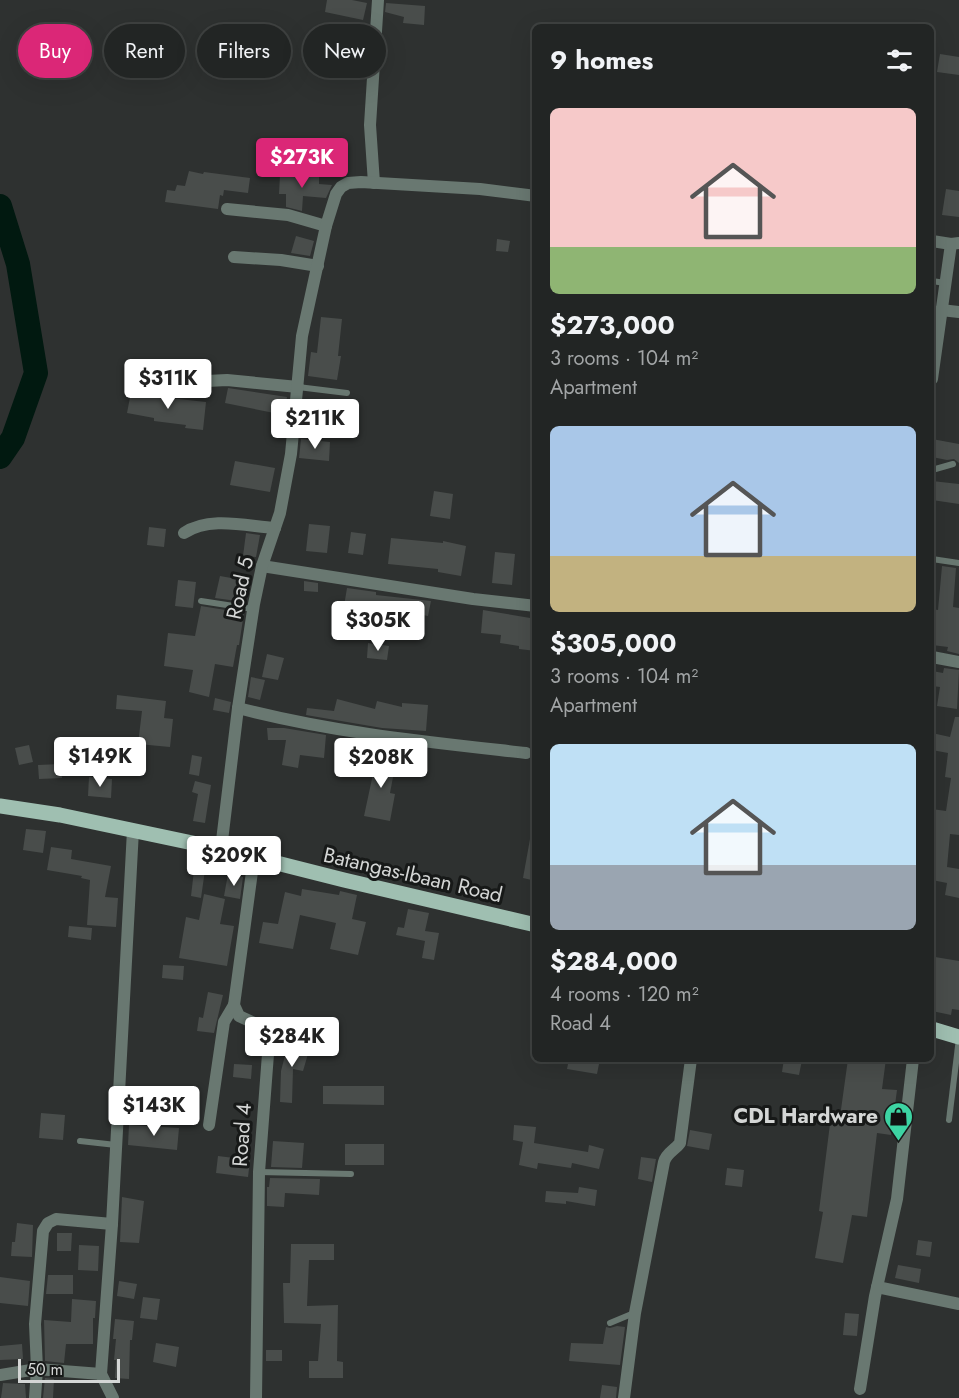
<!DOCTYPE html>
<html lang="en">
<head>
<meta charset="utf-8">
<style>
  body { margin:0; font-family:Jost,sans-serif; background:#2a2d2c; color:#f1f3f6; height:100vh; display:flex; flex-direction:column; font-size:22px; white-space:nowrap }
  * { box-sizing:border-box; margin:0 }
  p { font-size:20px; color:#a2a5a6 }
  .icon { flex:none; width:33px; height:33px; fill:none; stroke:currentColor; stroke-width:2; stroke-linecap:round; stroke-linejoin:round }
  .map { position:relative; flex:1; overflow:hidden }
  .details { position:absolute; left:532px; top:24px; width:402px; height:1038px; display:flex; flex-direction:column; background:#222524; border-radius:9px; box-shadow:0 6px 24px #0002,0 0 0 2px #3f4241 }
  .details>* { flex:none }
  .banner { position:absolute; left:18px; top:24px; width:424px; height:54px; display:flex; gap:12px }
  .scale { position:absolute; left:18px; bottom:15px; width:102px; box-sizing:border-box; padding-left:6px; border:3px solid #d4d6d5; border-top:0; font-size:16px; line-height:21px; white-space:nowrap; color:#d4d6d5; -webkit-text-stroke:4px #171918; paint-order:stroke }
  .price { position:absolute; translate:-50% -51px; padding:0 14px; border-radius:6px; background:#fff; color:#222; font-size:20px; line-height:39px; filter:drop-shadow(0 2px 3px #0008) }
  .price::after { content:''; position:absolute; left:50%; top:36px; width:18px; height:14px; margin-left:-9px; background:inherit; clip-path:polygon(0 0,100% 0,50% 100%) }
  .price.current { background:#db2777; color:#fff }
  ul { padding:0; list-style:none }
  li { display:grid; align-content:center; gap:12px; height:318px; padding:0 18px }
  li span { display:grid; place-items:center; height:186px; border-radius:9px; color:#555 }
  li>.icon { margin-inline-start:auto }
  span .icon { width:108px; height:108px; fill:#fffc; stroke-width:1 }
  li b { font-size:26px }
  h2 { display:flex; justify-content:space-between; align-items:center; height:72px; padding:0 18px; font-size:26px }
  .pill { padding:0 21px; border-radius:27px; background:#222524; box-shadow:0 6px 24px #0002,0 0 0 2px #3f4241; font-size:21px; line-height:54px }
  .pill.current { background:#db2777; color:#fff }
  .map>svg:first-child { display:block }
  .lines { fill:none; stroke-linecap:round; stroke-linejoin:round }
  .river { stroke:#011910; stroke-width:24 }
  .building { fill:#494d4b }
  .service { stroke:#697871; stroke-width:6 }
  .minor { stroke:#697871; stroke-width:12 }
  .tertiary { stroke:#697871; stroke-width:12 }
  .primary { stroke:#9fbfb1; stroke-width:15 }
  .labels { text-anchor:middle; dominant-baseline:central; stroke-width:6; stroke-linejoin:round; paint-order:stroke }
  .street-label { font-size:21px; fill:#d4d6d5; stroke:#171918 }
  .poi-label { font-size:21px; font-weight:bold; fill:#d4d6d5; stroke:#171918; text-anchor:end }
</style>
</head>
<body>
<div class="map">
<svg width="959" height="1398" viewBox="0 0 959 1398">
  <rect width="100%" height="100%" fill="#2e3130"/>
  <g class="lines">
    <path class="river" d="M0 206 18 264 36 373 13 438 0 457"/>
  </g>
  <g class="building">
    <path d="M327 0H352L367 3 363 20 325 12Z"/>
    <path d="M386 3 425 6 424 25 403 23 404 17 385 12Z"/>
    <path d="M940 54 959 57V75L937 72Z"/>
    <path d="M189 171 203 174 204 172 250 178 248 193 224 190 223 196 220 195 218 209 165 202 167 190 175 191 177 185 185 186Z"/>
    <path d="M280 175 319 176V184L332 185 326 198 303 196 302 211 286 207V194H279Z"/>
    <path d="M946 189 959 191V217L942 215Z"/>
    <path d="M296 236 314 241 310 256 291 253Z"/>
    <path d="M497 239 510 241 508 252 496 251Z"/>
    <path d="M321 317 342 319 338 356H341L337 380 308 376 311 352 317 353Z"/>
    <path d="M132 387 143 389 142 395 206 402 203 430 185 428 186 425 154 421V418L127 413Z"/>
    <path d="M228 388 287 397 284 415 225 403Z"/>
    <path d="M322 415 344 416 343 435 322 434Z"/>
    <path d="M301 439 330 442 329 461 299 458Z"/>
    <path d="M932 439 959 444V463L954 459 947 460 932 457Z"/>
    <path d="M235 461 275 468 270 492 230 485Z"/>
    <path d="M932 481 959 484V504L932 500Z"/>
    <path d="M434 491 453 494 450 519 430 516Z"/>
    <path d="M309 524 330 526 327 553 306 551Z"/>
    <path d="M149 527 166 529 164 547 147 545Z"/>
    <path d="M351 532 366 534 363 555 348 553Z"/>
    <path d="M246 533 260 535 256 557 243 556Z"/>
    <path d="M391 538 443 543V541L466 546 461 576 438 572V569L388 564Z"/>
    <path d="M495 552 515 554 512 585 492 583Z"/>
    <path d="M942 566 956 568 953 607 959 608V654L947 651 948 647 932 645V609L938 610Z"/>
    <path d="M220 576 248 581 244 602 215 598Z"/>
    <path d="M178 580 196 582 193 608 175 606Z"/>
    <path d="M304 581 318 583V592L304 591Z"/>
    <path d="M347 588 376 592V595L431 601 428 616 402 611 401 619 376 617V611L344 606Z"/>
    <path d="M201 606 244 613 239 645H237L233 667 215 664 209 697 189 692 193 670 164 666 168 633 195 636Z"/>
    <path d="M483 610 536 619V651L519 649V646L500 643 501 635 481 633Z"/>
    <path d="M368 643 389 646 387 660 367 658Z"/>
    <path d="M267 654 284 658 278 680 262 677Z"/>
    <path d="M944 668 959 670 957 709 937 706 940 687 932 686V671L943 673Z"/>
    <path d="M251 677 265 680 260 700 248 697Z"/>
    <path d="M117 695 166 701 164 718 173 719 170 747 138 744 142 711 116 709Z"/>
    <path d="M215 698 231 702 229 713 213 710Z"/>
    <path d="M337 699 375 709 377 701 402 707V703L428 705 426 731 382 728 306 715 307 708 334 711Z"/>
    <path d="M955 717H959V835L950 834 947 867 959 869V898L945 895 947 883 932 880V809L946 811 951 778 945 777 948 753 932 750V733L950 737Z"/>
    <path d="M267 728H284L326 735 324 758 300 755 298 768 282 765 286 740H268Z"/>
    <path d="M29 745 33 762 19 765 15 748Z"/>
    <path d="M192 755 202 757 199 776 189 774Z"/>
    <path d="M372 756 396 761 390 793 395 794 390 821 364 816 373 774H369Z"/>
    <path d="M61 764 62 778 39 779 38 765Z"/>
    <path d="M89 777 112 779 111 798 88 796Z"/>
    <path d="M195 781 211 785 205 823 193 821 198 794 192 792Z"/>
    <path d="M26 829 46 831 43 853 23 850Z"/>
    <path d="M530 839 536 840V881L523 878Z"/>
    <path d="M51 847 72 850 71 859 111 866 105 897 118 898 116 927 87 925 90 880 81 878 82 876 47 870Z"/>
    <path d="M195 862 206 863 201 898 191 896Z"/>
    <path d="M228 874 243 877 240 899 224 896Z"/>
    <path d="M302 889 339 895 340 891 357 895 352 919 366 922 358 955 330 949 336 923 300 915 293 949 259 943 263 922 278 924 285 892 301 896Z"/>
    <path d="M204 894 225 899 220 924 234 926 227 966 179 958 186 917 199 920Z"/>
    <path d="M408 909 429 913 425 931 439 933 434 960 422 958 425 941 396 935 398 927 404 928Z"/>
    <path d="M69 926 92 928 91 940 68 937Z"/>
    <path d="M935 957 959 961V1010L952 1009 951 1015 932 1011V973Z"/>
    <path d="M163 965 184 966 183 980 162 978Z"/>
    <path d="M208 992 223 995 214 1033 197 1031 199 1017 203 1018Z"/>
    <path d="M289 1040 310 1047 303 1071 293 1069 292 1103 280 1102 281 1071Z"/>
    <path d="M569 1059H600L597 1074 567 1069Z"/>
    <path d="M784 1059 802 1060 799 1075 782 1072Z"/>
    <path d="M848 1059H886L882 1089 897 1090 891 1135 877 1133 867 1217 852 1215 843 1263 815 1258 823 1212 819 1211 830 1124H839Z"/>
    <path d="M234 1064 252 1065 251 1079 233 1077Z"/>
    <path d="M323 1086H384V1105L323 1104Z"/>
    <path d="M41 1113 65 1115 63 1140 39 1138Z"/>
    <path d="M129 1125 179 1128 177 1150 128 1145Z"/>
    <path d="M514 1125 536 1127 534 1143 588 1152 589 1145 604 1149 599 1169 572 1163 571 1168 538 1163 537 1169 519 1165 523 1142 513 1140Z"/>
    <path d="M690 1130 712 1134 709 1150 687 1146Z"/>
    <path d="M273 1141 304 1143 302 1168 271 1167Z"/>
    <rect x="345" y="1144" width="39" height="21"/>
    <path d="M218 1156 250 1160 248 1177 216 1173Z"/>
    <path d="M641 1157 656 1159 652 1182 638 1179Z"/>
    <path d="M727 1168 744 1170 742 1187 725 1185Z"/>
    <path d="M270 1178 320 1179 319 1195 285 1193 284 1207 267 1206V1187H269Z"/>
    <path d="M579 1187 597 1190 595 1206 566 1201V1204L545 1202 546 1191 578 1193Z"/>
    <path d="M122 1197 144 1201 139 1243 120 1242Z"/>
    <path d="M17 1223 33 1225 32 1257 11 1256 12 1242H15Z"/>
    <path d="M57 1233H72L71 1251H57Z"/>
    <path d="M918 1240 932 1242 930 1257 916 1255Z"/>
    <path d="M291 1244H334V1260H309L307 1306 338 1305 337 1361 343 1362V1378H309V1361H318L321 1324 284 1323 283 1283H290Z"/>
    <path d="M79 1245 99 1246 98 1271 78 1270Z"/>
    <path d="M898 1265 921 1269 919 1283 895 1278Z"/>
    <path d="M48 1275H73V1294H46Z"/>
    <path d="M0 1277 30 1281 28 1306 0 1303Z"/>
    <path d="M119 1281 137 1284 134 1299 117 1296Z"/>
    <path d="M143 1297 160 1299 157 1320 140 1318Z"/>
    <path d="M72 1299 96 1301 95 1318H93V1344H66L64 1363 45 1361 44 1320 71 1322Z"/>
    <path d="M845 1313 859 1314 857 1336 843 1335Z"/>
    <path d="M115 1319 134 1321 132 1340H130L129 1379 115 1378 116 1360H114L116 1339H113Z"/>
    <path d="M617 1326 625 1327 620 1365 569 1361 571 1343 603 1344 606 1327 610 1328Z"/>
    <path d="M156 1343 179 1347 176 1367 153 1362Z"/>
    <path d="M22 1344 23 1359 0 1360V1346Z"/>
    <rect x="266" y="1350" width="16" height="11"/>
    <path d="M45 1378 54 1379 53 1398H43Z"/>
    <path d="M3 1383 25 1384 26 1398H1Z"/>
    <path d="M602 1385 617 1387 616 1398H600Z"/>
  </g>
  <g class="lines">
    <g class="service">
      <path d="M932 281 945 283"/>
      <path d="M298 387 347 393"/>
      <path d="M932 470 953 464"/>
      <path d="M932 559 959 563"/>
      <path d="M201 601 253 609"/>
      <path d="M949 1120 959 1038"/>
      <path d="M80 1141 116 1145"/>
      <path d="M259 1172 351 1174"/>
      <path d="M610 1323 634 1313"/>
    </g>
    <g class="minor">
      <path d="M374 183 370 125 378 0"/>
      <path d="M227 209 288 215 326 226"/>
      <path d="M932 241 951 244"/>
      <path d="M234 257 281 260 318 266"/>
      <path d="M941 310 959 312"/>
      <path d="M932 379 951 244 959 243"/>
      <path d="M187 392 207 381 227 380 298 387"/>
      <path d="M184 533C210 516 246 526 275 528"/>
      <path d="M262 566 473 599 536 606"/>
      <path d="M932 657 959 662"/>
      <path d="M238 708C334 733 428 742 526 753"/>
      <path d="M221 849 238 708 254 604 262 566 280 513 291 454 302 336 326 226 336 194 341 187 348 183 361 182 480 189 536 196"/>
      <path d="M209 1125 224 1022 234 1005"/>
      <path d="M877 1287 959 1304"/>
      <path d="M0 1375 37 1369 101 1374"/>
      <path d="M860 1389 875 1296 897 1199 913 1059"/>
      <path d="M35 1398 37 1369 35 1324 43 1231 48 1223 56 1219 112 1224"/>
      <path d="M113 1398 101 1374 112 1224 133 830"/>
      <path d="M624 1398 635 1313 664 1162C666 1153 675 1150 680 1143L691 1059"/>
    </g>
    <path class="tertiary" d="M254 857 234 1005 239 1016 263 1027 269 1041 259 1172 256 1398"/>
    <g class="primary">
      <path d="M0 806 60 815 221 849 344 880 536 925"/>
      <path d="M932 1029 959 1037"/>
    </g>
  </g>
  <defs>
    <symbol id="shop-pin" viewBox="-11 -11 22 30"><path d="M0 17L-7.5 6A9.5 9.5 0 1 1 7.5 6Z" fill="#3dd4a3" stroke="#171918"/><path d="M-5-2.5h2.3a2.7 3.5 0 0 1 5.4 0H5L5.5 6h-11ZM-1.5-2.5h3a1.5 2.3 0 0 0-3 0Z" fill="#111"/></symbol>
  </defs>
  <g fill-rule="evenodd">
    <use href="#shop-pin" x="882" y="1100" width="33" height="45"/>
  </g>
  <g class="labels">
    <g class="street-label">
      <text transform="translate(240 588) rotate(-78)">Road 5</text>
      <text transform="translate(413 875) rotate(13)">Batangas-Ibaan Road</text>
      <text transform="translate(242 1135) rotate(-86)">Road 4</text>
    </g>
    <g class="poi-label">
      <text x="878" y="1116">CDL Hardware</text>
    </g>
  </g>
</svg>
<div class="scale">50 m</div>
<b class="price current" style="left:302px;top:189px">$273K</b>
<b class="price" style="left:168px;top:410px">$311K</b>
<b class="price" style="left:315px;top:450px">$211K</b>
<b class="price" style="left:378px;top:652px">$305K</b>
<b class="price" style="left:100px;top:788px">$149K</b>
<b class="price" style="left:381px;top:789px">$208K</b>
<b class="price" style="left:234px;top:887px">$209K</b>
<b class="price" style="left:292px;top:1068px">$284K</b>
<b class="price" style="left:154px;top:1137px">$143K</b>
<div class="banner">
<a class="pill current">Buy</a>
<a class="pill">Rent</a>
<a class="pill">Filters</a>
<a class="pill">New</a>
</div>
<section class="details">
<h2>9 homes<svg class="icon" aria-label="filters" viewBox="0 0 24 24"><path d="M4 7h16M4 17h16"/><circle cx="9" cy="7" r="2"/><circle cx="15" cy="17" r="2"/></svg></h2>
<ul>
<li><span style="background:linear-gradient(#f6c9c9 75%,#8fb573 0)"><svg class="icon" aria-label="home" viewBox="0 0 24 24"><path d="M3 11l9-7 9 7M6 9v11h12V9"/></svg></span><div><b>$273,000</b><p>3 rooms · 104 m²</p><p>Apartment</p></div></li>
<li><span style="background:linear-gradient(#a9c7e8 70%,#c2b280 0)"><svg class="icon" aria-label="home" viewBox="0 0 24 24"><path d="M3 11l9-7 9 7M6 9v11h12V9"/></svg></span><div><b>$305,000</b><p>3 rooms · 104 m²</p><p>Apartment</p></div></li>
<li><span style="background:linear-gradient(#bfe0f5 65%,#9aa5b1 0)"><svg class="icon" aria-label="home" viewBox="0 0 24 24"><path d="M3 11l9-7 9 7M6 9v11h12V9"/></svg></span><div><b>$284,000</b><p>4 rooms · 120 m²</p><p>Road 4</p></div></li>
</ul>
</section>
</div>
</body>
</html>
